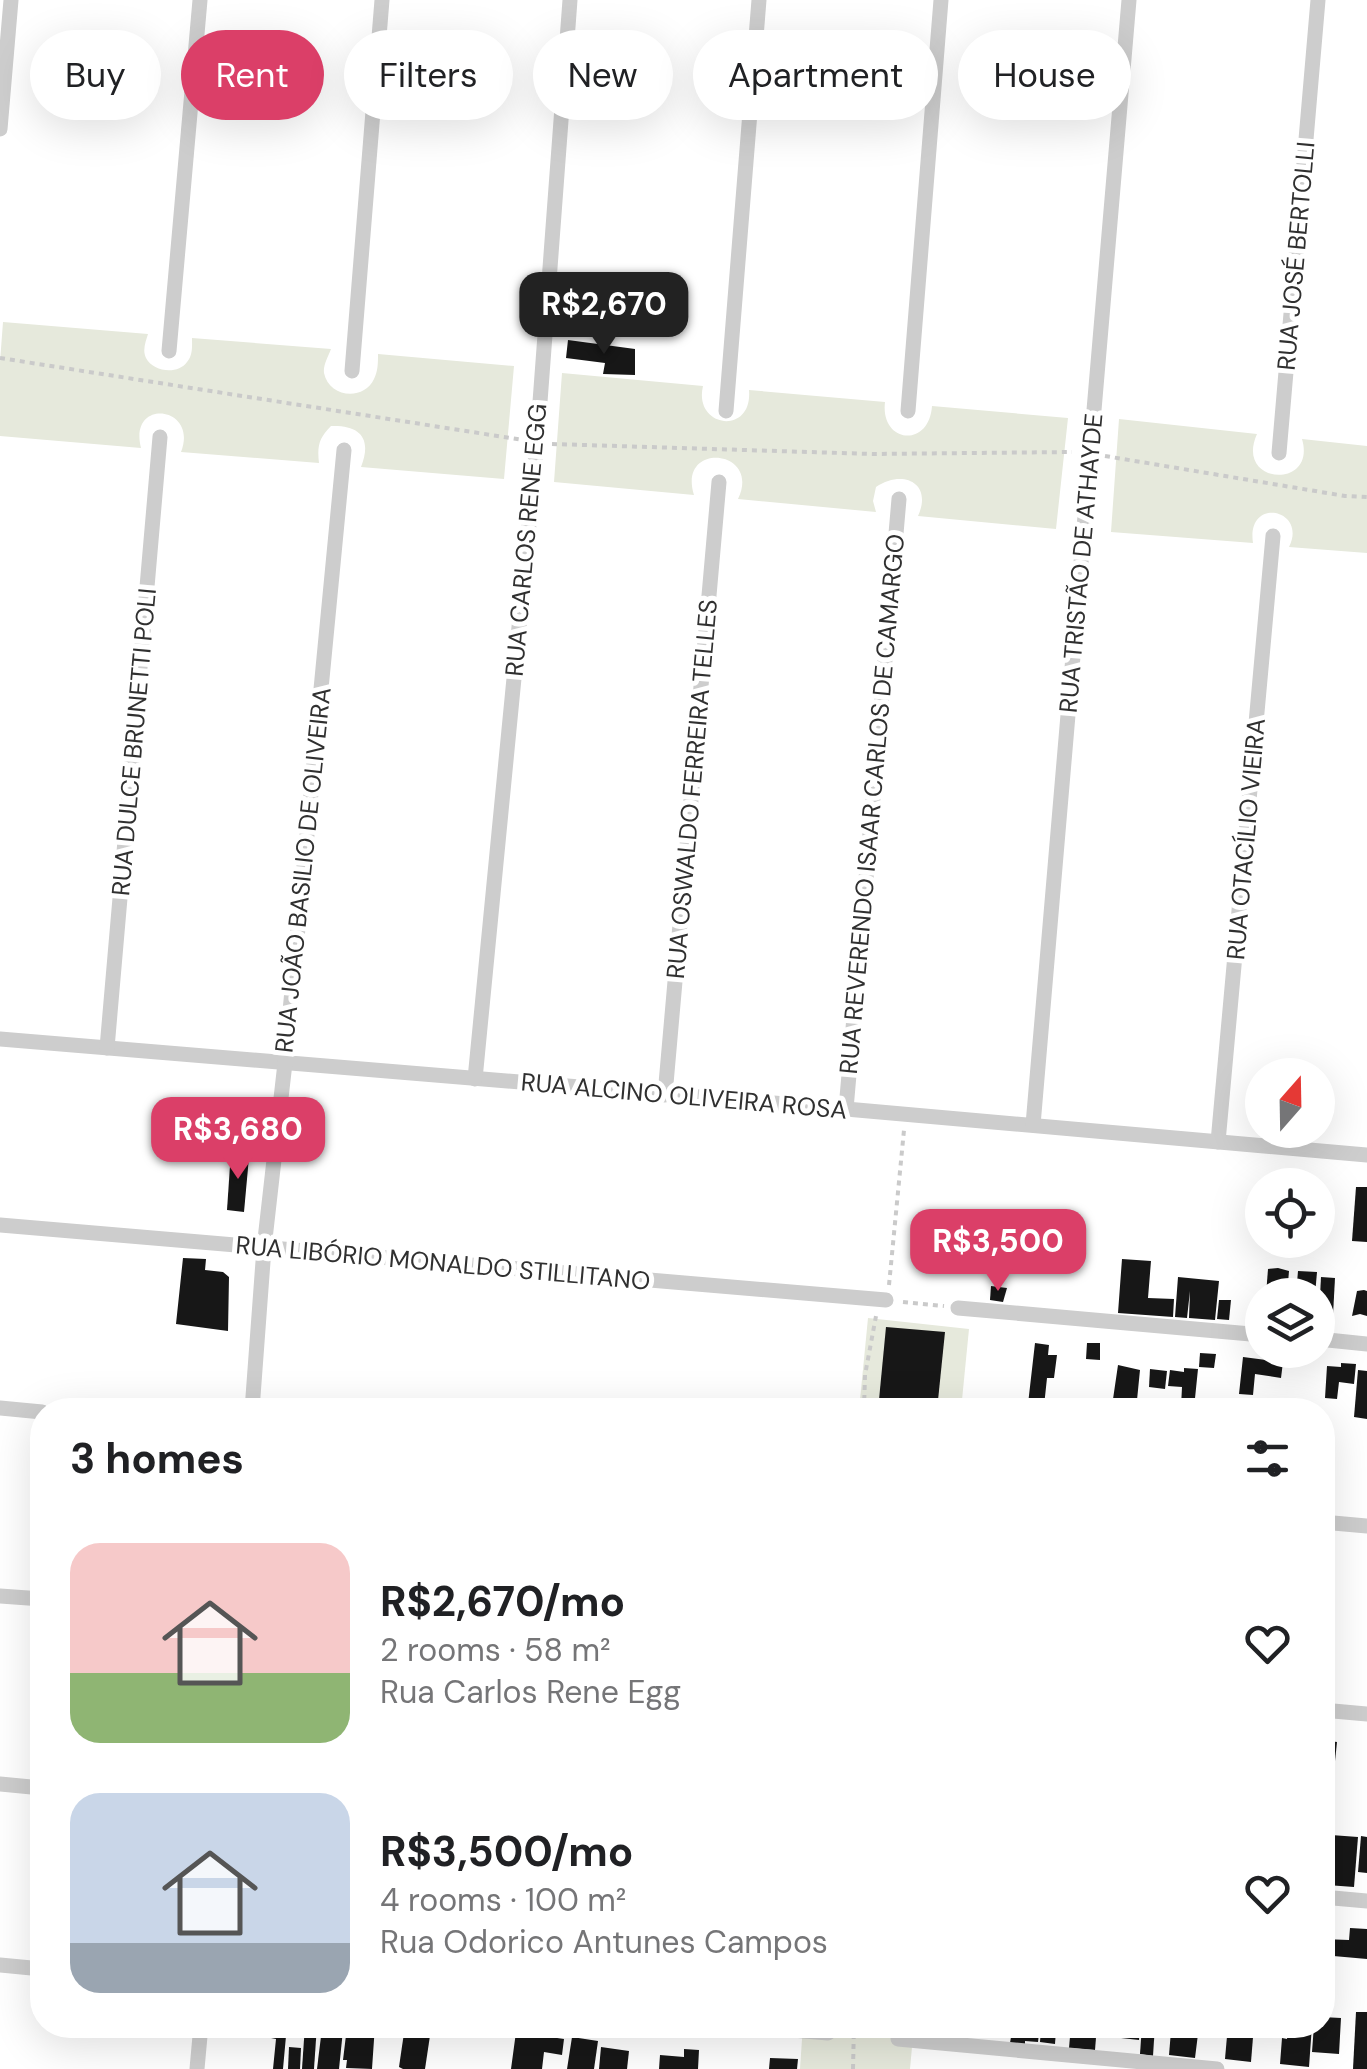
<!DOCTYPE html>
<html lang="en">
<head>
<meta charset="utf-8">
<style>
  body { margin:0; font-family:"DM Sans",sans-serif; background:#f2f2f2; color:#202124; height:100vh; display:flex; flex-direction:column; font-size:38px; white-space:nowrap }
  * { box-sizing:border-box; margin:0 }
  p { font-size:32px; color:#757577 }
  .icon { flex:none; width:55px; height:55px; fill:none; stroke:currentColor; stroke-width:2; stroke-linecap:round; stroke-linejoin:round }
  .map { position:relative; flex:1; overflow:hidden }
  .drawer { position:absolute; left:30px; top:1398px; width:1305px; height:640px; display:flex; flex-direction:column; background:#fff; border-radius:40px; box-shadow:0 10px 40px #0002 }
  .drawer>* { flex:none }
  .hud { position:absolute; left:30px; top:30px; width:1308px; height:90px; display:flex; gap:20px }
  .needle { width:65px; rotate:20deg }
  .tools { position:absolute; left:1245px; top:1058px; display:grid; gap:20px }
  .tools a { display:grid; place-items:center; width:90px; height:90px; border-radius:50%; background:#fff; box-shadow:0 10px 40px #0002; font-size:50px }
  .price { position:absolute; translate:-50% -85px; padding:0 22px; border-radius:20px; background:#db3f68; color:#fff; font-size:32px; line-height:65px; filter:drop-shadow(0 2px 5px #0008) }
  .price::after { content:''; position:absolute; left:50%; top:60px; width:30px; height:22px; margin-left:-15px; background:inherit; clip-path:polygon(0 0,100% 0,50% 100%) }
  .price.on { background:#222; color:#fff }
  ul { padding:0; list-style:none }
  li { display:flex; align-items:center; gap:30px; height:250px; padding:0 40px }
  li span { display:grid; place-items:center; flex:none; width:280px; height:200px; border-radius:30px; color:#555 }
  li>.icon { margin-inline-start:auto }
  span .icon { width:120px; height:120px; fill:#fffc; stroke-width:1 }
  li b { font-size:42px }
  h2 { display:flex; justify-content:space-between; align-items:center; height:120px; padding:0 40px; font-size:42px }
  .tag { padding:0 35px; border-radius:45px; background:#fff; box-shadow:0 10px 40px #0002; font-size:35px; line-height:90px }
  .tag.on { background:#db3f68; color:#fff }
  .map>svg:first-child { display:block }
  .green { fill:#e6e9dc }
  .building { fill:#171717 }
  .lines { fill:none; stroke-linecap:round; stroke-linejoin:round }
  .path { stroke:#cacaca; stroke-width:4; stroke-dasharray:5 5; stroke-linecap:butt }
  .minor { stroke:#cdcdcd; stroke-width:15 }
  .labels { text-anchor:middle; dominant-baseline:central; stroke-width:10; stroke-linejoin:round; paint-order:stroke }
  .street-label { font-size:25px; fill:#303030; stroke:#fff }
</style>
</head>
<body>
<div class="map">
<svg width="1367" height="2069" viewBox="0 0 1367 2069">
  <rect width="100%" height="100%" fill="#fff"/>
  <g class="green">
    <path d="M3 322 148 334C146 341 142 350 146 358 153 372 178 375 187 362 193 355 192 346 192 338L331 349C328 357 323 365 324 373 329 398 364 401 374 379 378 371 378 363 378 354L514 366 504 479 361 467C372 439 361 425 331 426 319 438 317 446 319 463L181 452C199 406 128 397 141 448L0 436V362Z"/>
    <path d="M562 373 703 386C693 428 753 436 749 390L885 402C880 443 929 449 932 406L1068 418 1056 529 918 516C933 483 903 469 876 487L873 501 876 512 738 499C762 449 677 441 694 495L554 482Z"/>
    <path d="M1119 419 1257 434C1234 485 1317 490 1302 439L1367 446V553L1289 547C1308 509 1246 496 1253 543L1111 532Z"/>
    <path d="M868 1318 969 1329 961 1410H859Z"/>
    <path d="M803 2025H914L910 2069H800Z"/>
  </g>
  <g class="building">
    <path d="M568 340 635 349V375L603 374 605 363 566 358Z"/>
    <path d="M231 1151 249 1157 244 1212 227 1210Z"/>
    <path d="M1356 1187H1367V1242L1352 1241Z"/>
    <path d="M183 1258 206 1259 205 1270 223 1272 229 1277 228 1331 176 1324Z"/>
    <path d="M1122 1259 1151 1261 1148 1298 1174 1299 1173 1317 1118 1313Z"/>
    <path d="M1278 1268 1289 1271 1287 1295H1266L1268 1269Z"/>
    <path d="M1298 1271 1317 1272 1315 1295H1296Z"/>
    <path d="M1178 1277 1219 1281 1215 1320 1189 1318 1190 1291 1187 1318 1175 1317Z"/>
    <path d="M1321 1277 1335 1278 1333 1315H1319Z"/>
    <path d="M991 1286 1007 1288 1003 1302 990 1300Z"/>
    <path d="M1364 1290 1367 1291V1316L1360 1314 1352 1316 1357 1291Z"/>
    <path d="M1219 1300H1231L1229 1320 1217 1319Z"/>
    <path d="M886 1327 945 1332 937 1410H878Z"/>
    <path d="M1035 1343 1049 1345 1048 1355H1057L1054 1378H1047L1044 1406 1028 1404Z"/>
    <path d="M1087 1343H1100V1360L1086 1359Z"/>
    <path d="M1200 1353 1216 1354 1214 1368 1199 1367Z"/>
    <path d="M1243 1357 1283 1362 1281 1378 1255 1374 1253 1395 1239 1394Z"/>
    <path d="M1341 1363 1356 1364 1354 1384 1339 1382 1337 1399 1325 1398 1327 1366 1341 1367Z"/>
    <path d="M1118 1365 1140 1370 1136 1410 1124 1406H1112Z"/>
    <path d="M1184 1368 1198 1369 1194 1408 1181 1407 1182 1387 1168 1386 1170 1370 1184 1372Z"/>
    <path d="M1150 1369 1167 1371 1165 1389 1149 1387Z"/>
    <path d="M1358 1370 1367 1371V1419L1354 1417Z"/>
    <path d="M1322 1740 1337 1742 1333 1780 1322 1779Z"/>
    <path d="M1331 1835 1358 1837 1354 1887 1327 1885Z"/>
    <path d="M1361 1836 1367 1837V1873L1358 1872Z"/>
    <path d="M1322 1839 1329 1840 1325 1881H1322Z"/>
    <path d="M1350 1928 1367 1929V1959L1322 1955V1939L1349 1940Z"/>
    <path d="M1356 2012H1367V2069H1353Z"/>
    <path d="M1322 2017 1341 2018 1339 2054 1312 2052 1314 2025H1322Z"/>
    <path d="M273 2025H287L283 2069H273L276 2039 271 2038Z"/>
    <path d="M305 2025H317L314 2069H302Z"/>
    <path d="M353 2025H375L372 2069 346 2068 347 2060H343L347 2027Z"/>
    <path d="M943 2025H971L970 2037 942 2034Z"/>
    <path d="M1013 2025H1040L1038 2042 1025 2041V2045L1010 2043Z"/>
    <path d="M1071 2025H1097L1095 2050 1069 2048Z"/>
    <path d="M1122 2025H1140L1139 2040 1121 2038Z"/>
    <path d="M1142 2025H1155L1153 2056 1140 2054Z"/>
    <path d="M1228 2025H1254L1251 2062 1225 2059Z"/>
    <path d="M1288 2025H1312L1309 2067 1280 2064 1282 2038 1287 2039Z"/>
    <path d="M405 2026 431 2029 425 2069H403L399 2067Z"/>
    <path d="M322 2028 343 2030 339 2069H317Z"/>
    <path d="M1041 2029 1056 2030 1055 2044 1040 2042Z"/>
    <path d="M1171 2031 1198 2034 1195 2058 1169 2055Z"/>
    <path d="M516 2032 564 2039 562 2055 544 2052 542 2069H511Z"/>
    <path d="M572 2037 598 2041 594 2069H567Z"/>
    <path d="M289 2047 301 2048 300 2069H288Z"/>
    <path d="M601 2047 629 2051 627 2069H599Z"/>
    <path d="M684 2049 699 2050 698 2069H659L660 2055 684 2057Z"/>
    <path d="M770 2058 798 2059 797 2069H769Z"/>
  </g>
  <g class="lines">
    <g class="path">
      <path d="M0 358 523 440"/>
      <path d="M552 444 873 454 1072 452"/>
      <path d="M1105 456 1345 496 1367 497"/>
      <path d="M889 1285 904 1130"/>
      <path d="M903 1302 944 1306"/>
      <path d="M864 1410 865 1375 876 1316"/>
      <path d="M853 2069 854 2025"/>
    </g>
    <g class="minor">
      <path d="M0 129 11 0"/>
      <path d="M169 351 200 0"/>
      <path d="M352 371 382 0"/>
      <path d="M726 411 759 0"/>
      <path d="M908 411 941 0"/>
      <path d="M1279 453 1318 0"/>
      <path d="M0 1039 846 1109 1367 1155"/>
      <path d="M107 1048 160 437"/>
      <path d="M475 1079 537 442 570 0"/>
      <path d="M665 1095 719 482"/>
      <path d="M846 1109 899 499"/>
      <path d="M1033 1125 1129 0"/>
      <path d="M1218 1142 1273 536"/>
      <path d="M0 1225 886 1300"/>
      <path d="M958 1308 1262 1335"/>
      <path d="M1318 1339 1367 1344"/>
      <path d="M0 1408 42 1412"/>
      <path d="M252 1410 264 1248 285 1063 344 450"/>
      <path d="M1322 1522 1367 1526"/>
      <path d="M0 1596 42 1599"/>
      <path d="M1322 1710 1367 1714"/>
      <path d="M0 1784 42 1788"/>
      <path d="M1322 1897 1367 1901"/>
      <path d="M0 1965 42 1969"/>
      <path d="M733 2025 828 2033"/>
      <path d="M898 2039 1217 2069"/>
      <path d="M197 2069 201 2025"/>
    </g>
  </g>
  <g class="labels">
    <g class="street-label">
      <text transform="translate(1296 256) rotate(-85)">RUA JOSÉ BERTOLLI</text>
      <text transform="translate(526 540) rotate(-85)">RUA CARLOS RENE EGG</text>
      <text transform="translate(1081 563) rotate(-85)">RUA TRISTÃO DE ATHAYDE</text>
      <text transform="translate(134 742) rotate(-85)">RUA DULCE BRUNETTI POLI</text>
      <text transform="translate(692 789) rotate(-85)">RUA OSWALDO FERREIRA TELLES</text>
      <text transform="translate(872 804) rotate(-85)">RUA REVERENDO ISAAR CARLOS DE CAMARGO</text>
      <text transform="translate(1246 839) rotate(-85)">RUA OTACÍLIO VIEIRA</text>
      <text transform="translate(303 870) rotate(-84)">RUA JOÃO BASILIO DE OLIVEIRA</text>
      <text transform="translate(684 1096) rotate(5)">RUA ALCINO OLIVEIRA ROSA</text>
      <text transform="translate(443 1263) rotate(5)">RUA LIBÓRIO MONALDO STILLITANO</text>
    </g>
  </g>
</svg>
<div class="tools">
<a><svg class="needle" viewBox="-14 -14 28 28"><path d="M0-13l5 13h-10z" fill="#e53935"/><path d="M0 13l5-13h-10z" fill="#757577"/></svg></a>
<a><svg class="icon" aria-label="locate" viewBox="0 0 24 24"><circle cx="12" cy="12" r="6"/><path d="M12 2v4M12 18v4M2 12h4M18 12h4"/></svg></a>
<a><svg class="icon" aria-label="layers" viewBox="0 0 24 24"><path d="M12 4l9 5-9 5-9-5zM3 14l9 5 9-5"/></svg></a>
</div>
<b class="price on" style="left:604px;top:357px">R$2,670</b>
<b class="price" style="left:238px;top:1182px">R$3,680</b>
<b class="price" style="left:998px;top:1294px">R$3,500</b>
<div class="hud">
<a class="tag">Buy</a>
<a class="tag on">Rent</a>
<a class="tag">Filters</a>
<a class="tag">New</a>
<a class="tag">Apartment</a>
<a class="tag">House</a>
</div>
<section class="drawer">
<h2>3 homes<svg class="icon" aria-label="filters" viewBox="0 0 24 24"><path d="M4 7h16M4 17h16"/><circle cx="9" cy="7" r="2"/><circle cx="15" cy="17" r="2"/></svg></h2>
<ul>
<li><span style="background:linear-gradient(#f6c9c9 65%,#8fb573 0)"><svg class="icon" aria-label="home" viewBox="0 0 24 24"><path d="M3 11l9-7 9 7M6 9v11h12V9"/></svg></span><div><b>R$2,670/mo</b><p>2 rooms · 58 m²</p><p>Rua Carlos Rene Egg</p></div><svg class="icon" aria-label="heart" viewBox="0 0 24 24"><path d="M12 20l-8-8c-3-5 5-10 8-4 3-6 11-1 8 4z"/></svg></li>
<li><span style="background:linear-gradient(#c9d6e8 75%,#9aa5b1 0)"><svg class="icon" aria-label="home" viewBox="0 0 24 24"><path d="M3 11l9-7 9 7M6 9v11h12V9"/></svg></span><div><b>R$3,500/mo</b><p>4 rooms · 100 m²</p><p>Rua Odorico Antunes Campos</p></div><svg class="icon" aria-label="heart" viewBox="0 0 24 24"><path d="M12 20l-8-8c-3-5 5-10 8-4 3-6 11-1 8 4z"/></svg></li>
</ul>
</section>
</div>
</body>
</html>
